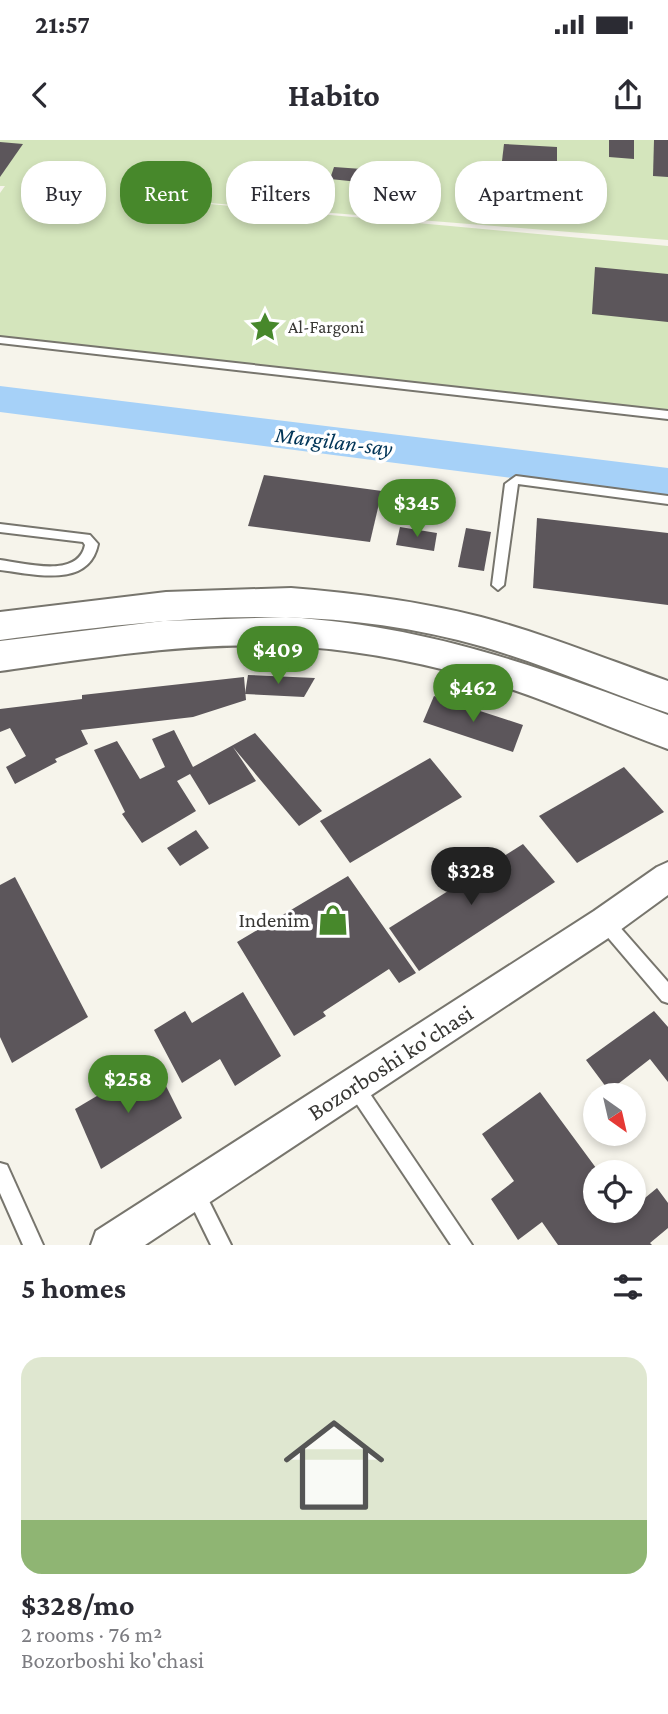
<!DOCTYPE html>
<html lang="en">
<head>
<meta charset="utf-8">
<style>
  body { margin:0; font-family:"Crimson Pro",serif; background:#f7f7f7; color:#2b2b33; height:100vh; display:flex; flex-direction:column; font-size:26px; white-space:nowrap }
  * { box-sizing:border-box; margin:0 }
  p { font-size:23px; color:#7c7c81 }
  .icon { flex:none; width:38px; height:38px; fill:none; stroke:currentColor; stroke-width:2; stroke-linecap:round; stroke-linejoin:round }
  .map { position:relative; height:1105px; overflow:hidden }
  .sheet { display:flex; flex-direction:column; background:#fff; flex:1 }
  .sheet>* { flex:none }
  .hud { position:absolute; left:21px; top:21px; width:626px; height:63px; display:flex; gap:14px }
  .needle { width:46px; rotate:146deg }
  .controls { position:absolute; left:583px; top:943px; display:grid; gap:14px }
  .controls a { display:grid; place-items:center; width:63px; height:63px; border-radius:50%; background:#fff; box-shadow:0 4px 10px #0003; font-size:35px }
  .price { position:absolute; translate:-50% -60px; padding:0 16px; border-radius:24px; background:#47882b; color:#fff; font-size:23px; line-height:46px; filter:drop-shadow(0 2px 4px #0008) }
  .price::after { content:''; position:absolute; left:50%; top:42px; width:21px; height:16px; margin-left:-10px; background:inherit; clip-path:polygon(0 0,100% 0,50% 100%) }
  .price.selected { background:#222; color:#fff }
  ul { padding:0; list-style:none }
  li { display:grid; align-content:center; gap:14px; height:371px; padding:0 21px }
  li+li { border-top:2px solid #e1e1e2 }
  li span { display:grid; place-items:center; height:217px; border-radius:21px; color:#555 }
  li>.icon { margin-inline-start:auto }
  span .icon { width:126px; height:126px; fill:#fffc; stroke-width:1 }
  li b { font-size:30px }
  h2 { display:flex; justify-content:space-between; align-items:center; height:84px; padding:0 21px; font-size:30px }
  .tag { padding:0 24px; border-radius:28px; background:#fff; box-shadow:0 4px 10px #0003; font-size:24px; line-height:63px }
  .tag.selected { background:#47882b; color:#fff }
  .status { display:flex; justify-content:space-between; align-items:center; height:49px; padding:0 35px; background:#fff; direction:ltr }
  .status svg { height:19px; fill:currentColor }
  header { display:flex; justify-content:space-between; align-items:center; height:91px; padding:0 21px; background:#fff; font-size:32px; font-weight:700 }
  .map>svg:first-child { display:block }
  .green { fill:#d4e5bc }
  .lines { fill:none; stroke-linecap:round; stroke-linejoin:round }
  .river { fill:#a6d1f8; fill-rule:evenodd }
  .building { fill:#5c565b }
  .lane-casing { stroke:#77756d; stroke-width:4 }
  .street-casing { stroke:#77756d; stroke-width:4 }
  .secondary-casing { stroke:#77756d; stroke-width:4 }
  .lane { fill:#fff; fill-rule:evenodd }
  .street { fill:#fff; fill-rule:evenodd }
  .secondary { fill:#fff; fill-rule:evenodd }
  .labels { text-anchor:middle; dominant-baseline:central; stroke-width:7; stroke-linejoin:round; paint-order:stroke }
  .far-poi-label { font-size:18px; fill:#383734; stroke:#fff; text-anchor:start }
  .poi-label { font-size:21px; fill:#383734; stroke:#fff; text-anchor:end }
  .water-label { font-size:23px; font-style:italic; fill:#003457; stroke:#fff }
  .near-street-label { font-size:24px; fill:#383734; stroke:#fff }
</style>
</head>
<body>
<div class="status"><b>21:57</b><svg viewBox="0 0 49 12"><path d="M0 12V9h3v3zM5 12V6h3v6zM10 12V3h3v9zM15 12V0h3v12zM26 1h20v11H26zM47 4h2v5h-2z"/></svg></div>
<header><svg class="icon" aria-label="back" viewBox="0 0 24 24"><path d="M15 5l-7 7 7 7"/></svg>Habito<svg class="icon" aria-label="share" viewBox="0 0 24 24"><path d="M12 15V3M7 8l5-5 5 5M5 13v7h14v-7"/></svg></header>
<div class="map">
<svg width="668" height="1105" viewBox="0 0 668 1105">
  <rect width="100%" height="100%" fill="#f6f4eb"/>
  <path class="green" d="M0 0H668V100L122 56 668 106V275L0 196V53L5 46H0Z"/>
  <g class="lines">
    <path class="river" d="M0 246 668 328V358L0 272Z"/>
  </g>
  <g class="building">
    <path d="M609 0H634V19L609 17Z"/>
    <path d="M654 0H668V37L653 36Z"/>
    <path d="M0 2 23 4 0 37Z"/>
    <path d="M504 4 557 7V25L502 21Z"/>
    <path d="M334 27 362 29 359 42 330 39Z"/>
    <path d="M595 127 668 134V182L592 174Z"/>
    <path d="M264 335 382 351 370 402 248 386Z"/>
    <path d="M537 378 668 393V465L533 448Z"/>
    <path d="M400 387 437 393 434 411 396 405Z"/>
    <path d="M466 388 491 392 484 431 458 427Z"/>
    <path d="M248 535 315 538 304 557 245 554Z"/>
    <path d="M244 537 246 560 193 577 81 590 88 604 55 619 57 622 15 644 6 627 26 616 10 588 0 592V569L82 559V555Z"/>
    <path d="M434 556 523 585 513 612 423 582Z"/>
    <path d="M174 590 193 627 255 593 322 671 299 686 233 607 256 641 209 665 190 634 177 641 196 671 142 703 122 674 125 672 94 610 117 601 140 639 165 627 152 599Z"/>
    <path d="M430 618 462 657 350 723 320 681Z"/>
    <path d="M624 627 664 672 577 723 539 676Z"/>
    <path d="M196 690 209 708 180 726 167 708Z"/>
    <path d="M523 704 555 742 419 831 389 788Z"/>
    <path d="M348 736 416 833 399 843 389 829 323 872 326 876 294 896 237 802Z"/>
    <path d="M15 737 88 877 12 923 0 897V745Z"/>
    <path d="M243 852 281 916 235 946 220 919 182 943 154 890 185 871 192 883Z"/>
    <path d="M654 871 668 887V942L650 919 609 951 586 920Z"/>
    <path d="M154 922 182 978 101 1029 75 969Z"/>
    <path d="M540 952 599 1032H595V1071H634V1067L657 1048 668 1063V1088L650 1103 652 1105H558L542 1082 518 1100 491 1059 514 1041 482 994Z"/>
  </g>
  <g class="lines">
    <defs>
      <g id="lane">
        <path d="M0 197 668 271V279L0 203Z"/>
        <path d="M516 336 668 356V364L518 344 504 445 498 450 492 445 505 344Z"/>
        <path d="M0 384 90 395 98 404C89 449 34 434 0 430V420C25 423 78 439 85 405L83 402 0 392Z"/>
        <path d="M605 774 611 777 668 842V863L662 861 599 787 597 782 599 777Z"/>
        <path d="M354 936 360 939 472 1105H451L348 951 345 945 348 939Z"/>
        <path d="M0 1023 7 1025 43 1105H23L0 1053Z"/>
        <path d="M194 1043 201 1045 231 1105H211L185 1052 187 1045Z"/>
      </g>
      <path id="street" d="M668 722V755L616 793 145 1105H91L96 1091 594 771 657 727Z"/>
      <g id="secondary">
        <path d="M291 448C355 453 418 461 481 477 545 494 606 519 668 541V573C598 549 530 518 458 500 299 461 159 479 0 500V472L166 452Z"/>
        <path d="M286 477C429 486 536 526 668 575V609C601 585 537 555 469 536 409 520 347 508 285 506 190 502 94 518 0 531V501L163 481Z"/>
      </g>
    </defs>
    <use href="#lane" class="lane-casing"/>
    <use href="#street" class="street-casing"/>
    <use href="#secondary" class="secondary-casing"/>
    <use href="#lane" class="lane"/>
    <use href="#street" class="street"/>
    <use href="#secondary" class="secondary"/>
  </g>
  <defs>
    <symbol id="sight-bare" viewBox="-9 -9 18 18"><path d="M0-6L1.8-2.2L6-1.7L2.9 1.2L3.7 5.4L0 3.3L-3.7 5.4L-2.9 1.2L-6-1.7L-1.8-2.2Z" fill="#47882b" stroke="#fff" stroke-width="2.5" paint-order="stroke"/></symbol>
    <symbol id="shop-bare" viewBox="-9 -9 18 18"><path d="M-5-2.5h2.3a2.7 3.5 0 0 1 5.4 0H5L5.5 6h-11ZM-1.5-2.5h3a1.5 2.3 0 0 0-3 0Z" fill="#47882b" stroke="#fff" stroke-width="2.5" paint-order="stroke"/></symbol>
  </defs>
  <g fill-rule="evenodd">
    <use href="#sight-bare" x="243" y="165" width="44" height="44"/>
    <use href="#shop-bare" x="311" y="758" width="44" height="44"/>
  </g>
  <g class="labels">
    <g class="far-poi-label">
      <text x="288" y="187">Al-Fargoni</text>
    </g>
    <g class="poi-label">
      <text x="310" y="780">Indenim</text>
    </g>
    <g class="water-label">
      <text transform="translate(334 301) rotate(7)">Margilan-say</text>
    </g>
    <g class="near-street-label">
      <text transform="translate(390 922) rotate(-33)">Bozorboshi ko'chasi</text>
    </g>
  </g>
</svg>
<div class="controls">
<a><svg class="needle" viewBox="-14 -14 28 28"><path d="M0-13l5 13h-10z" fill="#e53935"/><path d="M0 13l5-13h-10z" fill="#7c7c81"/></svg></a>
<a><svg class="icon" aria-label="locate" viewBox="0 0 24 24"><circle cx="12" cy="12" r="6"/><path d="M12 2v4M12 18v4M2 12h4M18 12h4"/></svg></a>
</div>
<b class="price" style="left:417px;top:399px">$345</b>
<b class="price" style="left:278px;top:546px">$409</b>
<b class="price" style="left:473px;top:584px">$462</b>
<b class="price selected" style="left:471px;top:767px">$328</b>
<b class="price" style="left:128px;top:975px">$258</b>
<div class="hud">
<a class="tag">Buy</a>
<a class="tag selected">Rent</a>
<a class="tag">Filters</a>
<a class="tag">New</a>
<a class="tag">Apartment</a>
</div>
</div>
<section class="sheet">
<h2>5 homes<svg class="icon" aria-label="filters" viewBox="0 0 24 24"><path d="M4 7h16M4 17h16"/><circle cx="9" cy="7" r="2"/><circle cx="15" cy="17" r="2"/></svg></h2>
<ul>
<li><span style="background:linear-gradient(#dfe7d0 75%,#8fb573 0)"><svg class="icon" aria-label="home" viewBox="0 0 24 24"><path d="M3 11l9-7 9 7M6 9v11h12V9"/></svg></span><div><b>$328/mo</b><p>2 rooms · 76 m²</p><p>Bozorboshi ko'chasi</p></div></li>
</ul>
</section>
</body>
</html>
